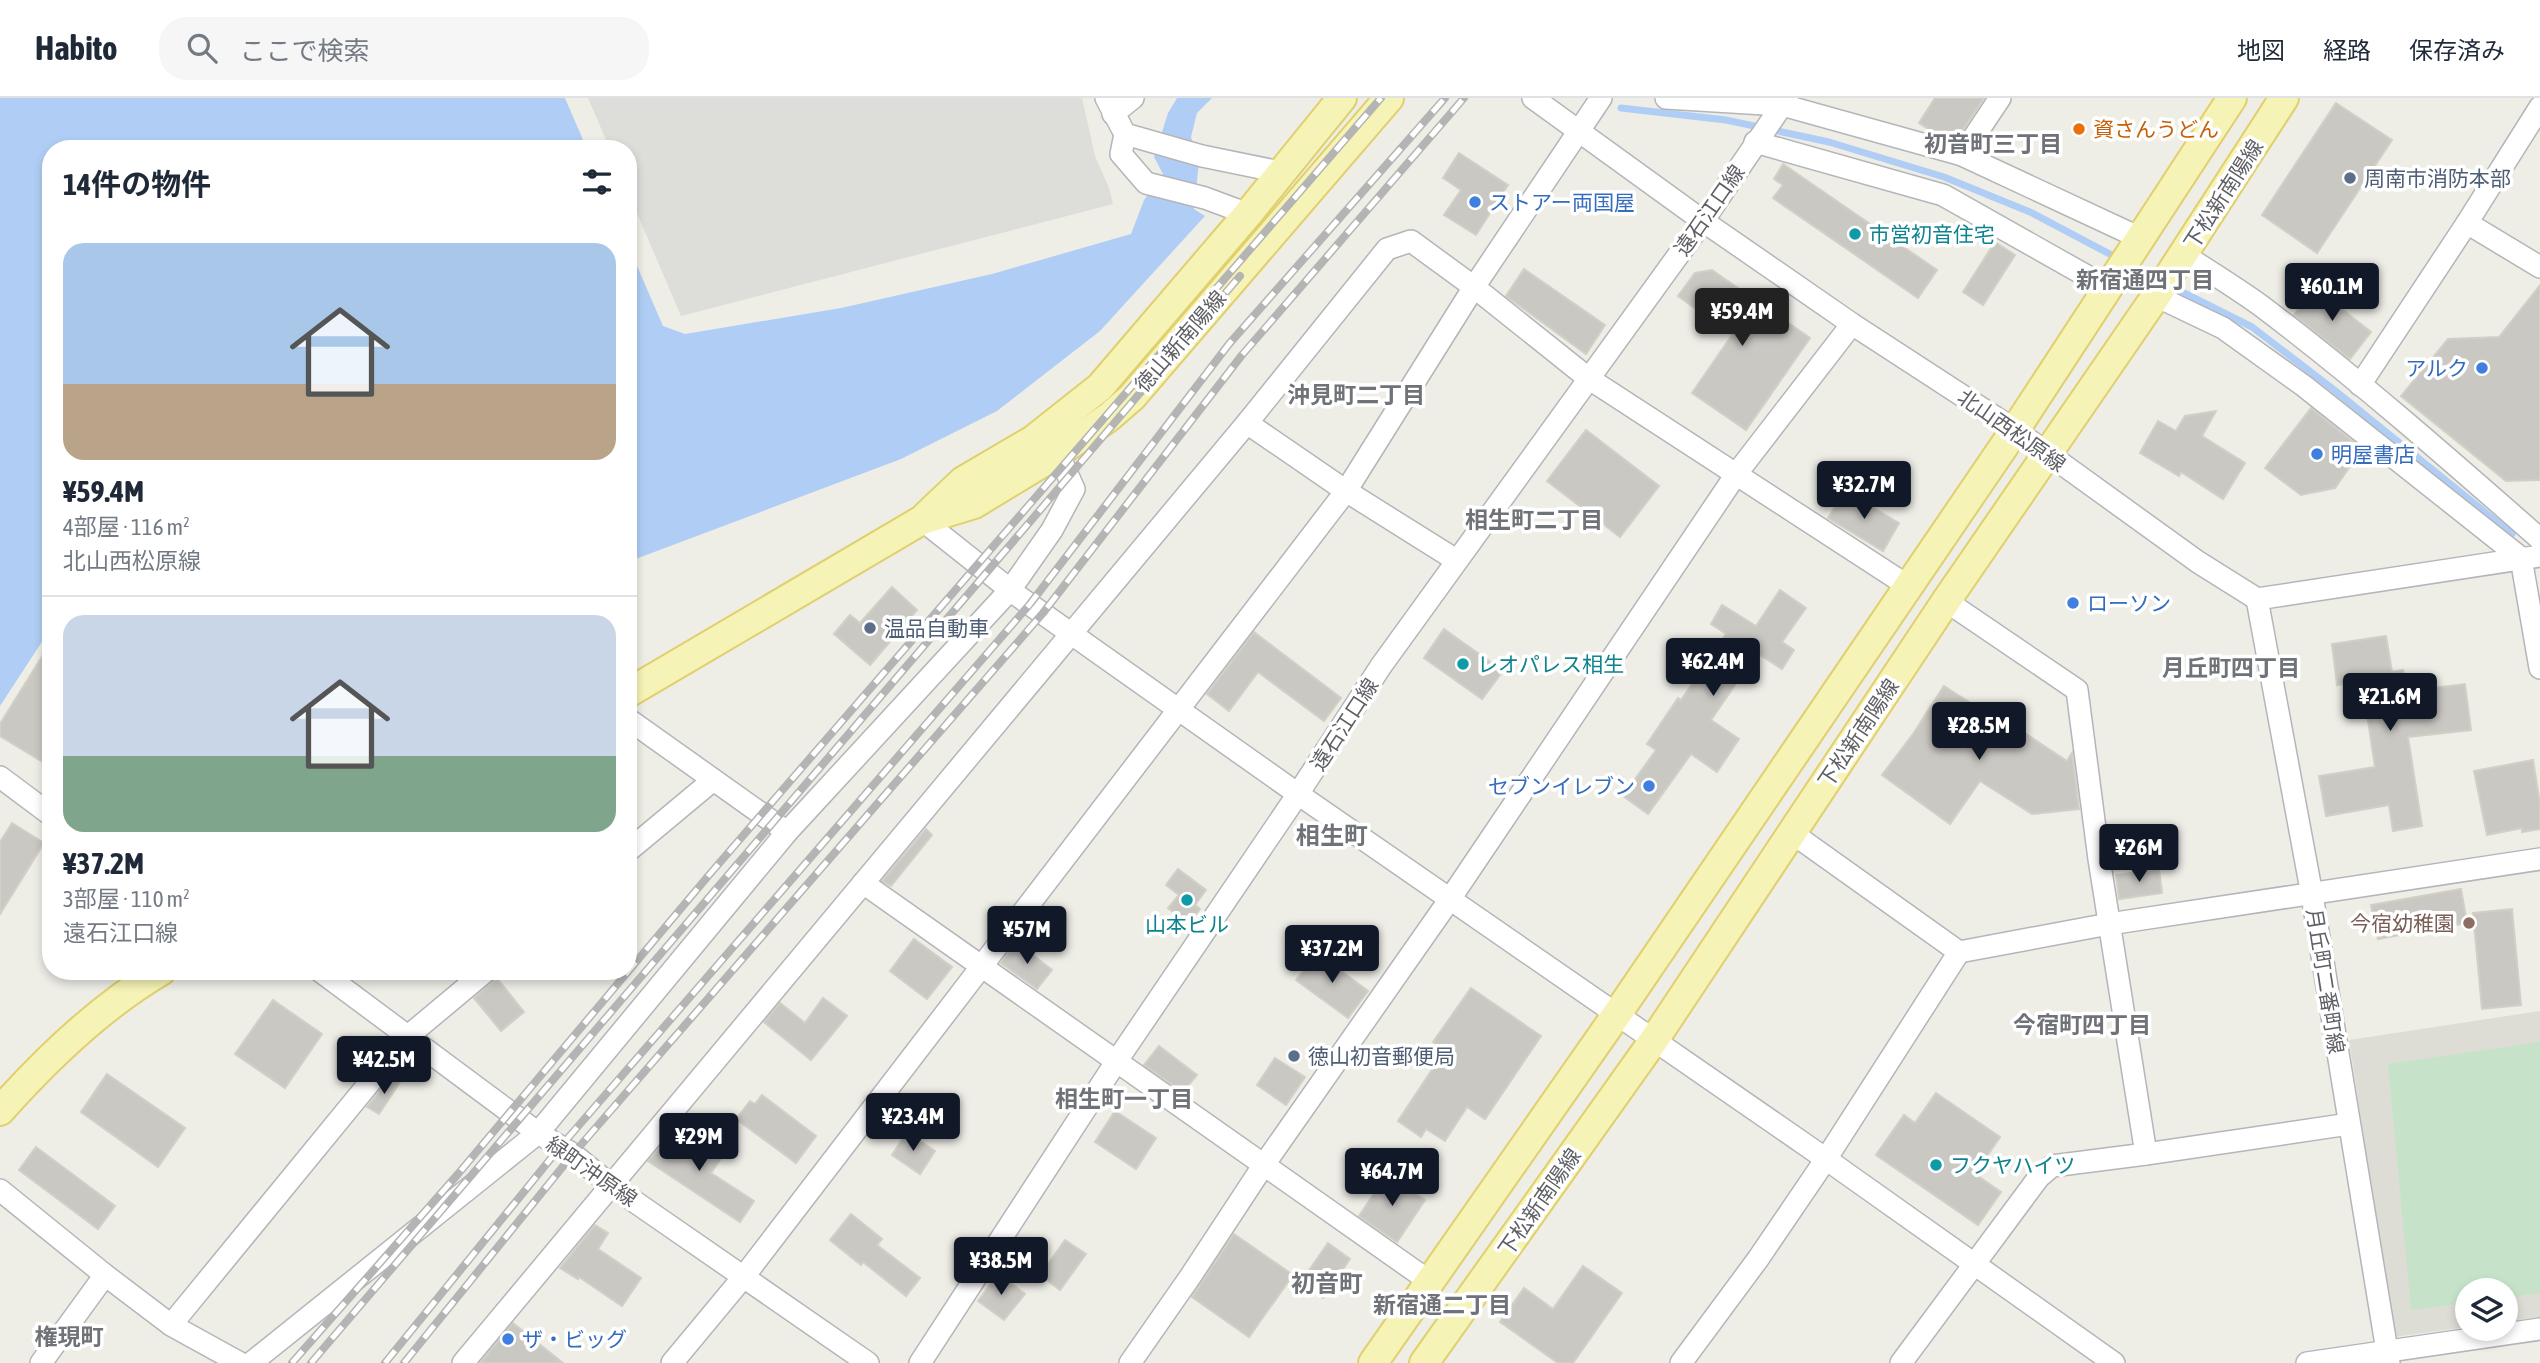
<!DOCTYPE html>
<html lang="ja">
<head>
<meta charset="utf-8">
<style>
  body { margin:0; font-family:"Asap Condensed","Noto Sans JP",sans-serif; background:#f6f6f7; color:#1f2937; height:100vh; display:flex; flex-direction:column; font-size:26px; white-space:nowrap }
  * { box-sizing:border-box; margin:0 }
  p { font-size:23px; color:#747a83 }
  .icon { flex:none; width:38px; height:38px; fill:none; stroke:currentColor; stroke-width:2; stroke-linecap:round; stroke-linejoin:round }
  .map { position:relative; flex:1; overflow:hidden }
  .side { position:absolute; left:42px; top:42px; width:595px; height:840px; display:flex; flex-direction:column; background:#fff; border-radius:28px; box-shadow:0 4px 10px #0003 }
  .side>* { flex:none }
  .tools { position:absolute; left:2455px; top:1180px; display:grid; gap:14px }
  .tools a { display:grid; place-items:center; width:63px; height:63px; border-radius:50%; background:#fff; box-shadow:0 4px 10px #0003; font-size:35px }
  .price { position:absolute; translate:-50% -60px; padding:0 16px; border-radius:7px; background:#111827; color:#fff; font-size:23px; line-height:46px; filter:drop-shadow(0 2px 4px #0008) }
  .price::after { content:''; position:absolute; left:50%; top:42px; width:21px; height:16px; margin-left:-10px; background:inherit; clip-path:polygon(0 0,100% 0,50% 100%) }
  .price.on { background:#222; color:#fff }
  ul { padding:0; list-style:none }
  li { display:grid; align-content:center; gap:14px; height:371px; padding:0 21px }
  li+li { border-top:2px solid #e0e1e3 }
  li span { display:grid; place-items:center; height:217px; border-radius:21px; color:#555 }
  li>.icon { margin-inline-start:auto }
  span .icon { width:126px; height:126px; fill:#fffc; stroke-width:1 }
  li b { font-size:30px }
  h2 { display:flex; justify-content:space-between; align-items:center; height:84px; padding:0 21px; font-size:30px }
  header { display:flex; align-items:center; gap:42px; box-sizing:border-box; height:98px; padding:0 35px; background:#fff; border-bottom:2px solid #e0e1e3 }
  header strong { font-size:33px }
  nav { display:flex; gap:38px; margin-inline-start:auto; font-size:24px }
  .search { width:490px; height:63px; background:#f6f6f7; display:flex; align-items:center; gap:18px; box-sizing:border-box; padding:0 24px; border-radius:28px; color:#747a83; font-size:26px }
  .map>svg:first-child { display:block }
  .industrial { fill:#ddddd9 }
  .education { fill:#deddd5 }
  .green { fill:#c6e3ca }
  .water { fill:#b0cef5 }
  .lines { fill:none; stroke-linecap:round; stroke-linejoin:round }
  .stream { stroke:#b0cef5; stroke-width:7 }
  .building { fill:#cac8c3; stroke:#d2d0c6; stroke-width:2 }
  .minor-casing { stroke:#b4b5b9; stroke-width:24 }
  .major-casing { stroke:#e1cf6d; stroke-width:32 }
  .minor { stroke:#fff; stroke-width:21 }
  .major { stroke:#f5f3b5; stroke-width:28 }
  .rail-casing { stroke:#b4b4b5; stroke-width:8 }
  .rail { stroke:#fff; stroke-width:5; stroke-dasharray:16; stroke-linecap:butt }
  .food-dot { fill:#e8710a; stroke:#fff; stroke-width:2.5 }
  .service-dot { fill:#5c6f8a; stroke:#fff; stroke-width:2.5 }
  .shop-dot { fill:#3f7fe0; stroke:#fff; stroke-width:2.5 }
  .culture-dot { fill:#0f9aa8; stroke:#fff; stroke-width:2.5 }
  .education-dot { fill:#8d6e63; stroke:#fff; stroke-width:2.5 }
  .labels { text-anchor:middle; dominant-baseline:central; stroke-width:7; stroke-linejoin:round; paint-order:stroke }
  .food-label { font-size:21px; fill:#c56008; stroke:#fff; text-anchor:start }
  .service-label { font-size:21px; fill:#4e5e75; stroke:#fff; text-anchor:start }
  .street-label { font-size:21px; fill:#5e6065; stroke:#fff }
  .shop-label { font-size:21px; fill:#366cbe; stroke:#fff; text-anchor:start }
  .culture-label { font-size:21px; fill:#0d838f; stroke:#fff; text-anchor:start }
  .education-label { font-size:21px; fill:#785e54; stroke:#fff; text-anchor:end }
  .neighbourhood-label { font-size:23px; font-weight:bold; fill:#6f7277; stroke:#fff }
  .quarter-label { font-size:24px; font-weight:bold; fill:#6f7277; stroke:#fff }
</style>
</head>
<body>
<header>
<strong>Habito</strong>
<div class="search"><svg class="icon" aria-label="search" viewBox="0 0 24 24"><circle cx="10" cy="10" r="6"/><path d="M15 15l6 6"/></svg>ここで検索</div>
<nav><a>地図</a><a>経路</a><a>保存済み</a></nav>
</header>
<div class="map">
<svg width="2540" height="1265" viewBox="0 0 2540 1265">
  <rect width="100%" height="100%" fill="#eeeee7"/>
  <path class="industrial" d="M588 0H1082L1095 58 1109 90 1113 106 681 218 628 94V51H610Z"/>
  <path class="education" d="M2540 913V1219L2506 1223V1192H2468L2467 1229 2394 1239 2349 942Z"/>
  <path class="green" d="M2540 944V1195L2506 1200V1192H2468L2467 1205 2411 1212 2388 966Z"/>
  <g class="water">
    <path d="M0 0H565L587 51H51V530L0 608Z"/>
    <path d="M1177 0H1212L1197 15 1191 39 1199 64 1194 111 1205 118 1100 233 997 313 901 361 633 462 628 456V147L663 228 685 236 841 210 992 176 1131 136 1144 102 1163 76 1154 59 1168 15Z"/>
  </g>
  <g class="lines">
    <g class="stream">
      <path d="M1621 10 1726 22 1829 44 1944 79 2030 114 2121 162"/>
      <path d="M2131 167 2158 181"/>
      <path d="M2168 187 2252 229 2333 291 2512 436"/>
    </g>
  </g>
  <g class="building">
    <path d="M1935 0H1984L1956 42 1936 36 1919 25Z"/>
    <path d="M2336 5 2392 42 2317 155 2262 117Z"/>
    <path d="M1459 55 1508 87 1476 137 1444 117 1461 92 1443 80Z"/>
    <path d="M1783 66 1937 172 1918 200 1773 100 1783 87 1774 81Z"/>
    <path d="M1995 144 2015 157 1983 207 1963 194Z"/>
    <path d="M1524 171 1605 227 1586 256 1506 198Z"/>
    <path d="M1712 172 1810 240 1746 332 1692 295 1732 237 1678 198 1695 175Z"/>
    <path d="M2540 187V382L2506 383 2401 298 2448 241 2499 239Z"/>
    <path d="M2315 190 2371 234 2350 261 2294 217Z"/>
    <path d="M2311 310 2362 351 2335 390 2301 397 2265 370Z"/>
    <path d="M2216 313 2202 338 2245 365 2223 401 2181 374 2179 378 2140 355 2158 323 2176 333 2185 318Z"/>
    <path d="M1586 332 1659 388 1620 439 1547 383Z"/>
    <path d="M1845 393 1899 425 1883 453 1828 420Z"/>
    <path d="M892 489 917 512 870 567 834 536 850 517 860 525Z"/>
    <path d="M1780 492 1806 510 1782 544 1794 552 1782 571 1757 555 1711 622 1739 641 1717 674 1691 656 1648 716 1623 698 1656 652 1647 646 1678 600 1681 602 1726 536 1711 526 1722 507 1756 528Z"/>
    <path d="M1444 531 1503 573 1482 601 1424 560Z"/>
    <path d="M1254 534 1341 600 1324 623 1258 574 1229 613 1207 596Z"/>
    <path d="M2386 538 2392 574 2403 572 2406 593 2465 586 2471 632 2408 639 2422 728 2393 733 2389 707 2326 718 2319 678 2375 669 2362 583 2337 587 2332 546Z"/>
    <path d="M51 544V669L0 638V626Z"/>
    <path d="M1944 588 2024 639 2026 636 2067 663 2072 655 2079 711 2032 716 1980 683 1950 726 1882 677 1913 636Z"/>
    <path d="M2533 662 2540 706V731L2522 734V730L2487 737 2474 673Z"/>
    <path d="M12 725 44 745 0 816V744Z"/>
    <path d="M926 731 932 737 891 788 882 783Z"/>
    <path d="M1178 771 1206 792 1195 807 1200 811 1189 826 1168 810 1179 797 1166 787Z"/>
    <path d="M2159 771 2162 795 2119 801 2116 777Z"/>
    <path d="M2461 791 2467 825 2378 841 2371 807Z"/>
    <path d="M2512 811 2521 907 2482 911 2473 815Z"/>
    <path d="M914 841 952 869 927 901 890 873Z"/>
    <path d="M1017 844 1052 872 1037 891 1001 865Z"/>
    <path d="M1317 855 1368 893 1348 920 1296 882Z"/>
    <path d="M497 880 524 914 501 933 474 900Z"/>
    <path d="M1471 890 1541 938 1485 1021 1467 1009 1445 1043 1426 1031 1421 1039 1398 1023 1445 952 1433 944Z"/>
    <path d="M823 900 847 918 811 962 764 924 780 905 805 925Z"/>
    <path d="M273 902 322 936 285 990 235 956Z"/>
    <path d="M1159 948 1197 977 1183 994 1144 967Z"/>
    <path d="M1275 960 1305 979 1286 1007 1257 987Z"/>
    <path d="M107 976 185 1030 158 1069 81 1014Z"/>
    <path d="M391 979 400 984 379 1016 367 1009Z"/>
    <path d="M1936 995 2000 1039 1975 1076 2001 1094 1978 1127 1876 1057 1904 1017 1915 1025Z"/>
    <path d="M762 997 816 1038 796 1065 736 1021 750 1003 755 1006Z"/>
    <path d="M1115 1013 1156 1040 1136 1071 1095 1044Z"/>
    <path d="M677 1029 722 1059 711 1075 754 1103 740 1124 648 1063Z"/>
    <path d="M907 1034 935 1053 920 1076 892 1057Z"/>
    <path d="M36 1049 115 1108 98 1131 19 1072Z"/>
    <path d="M1387 1076 1425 1102 1397 1144 1359 1118Z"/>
    <path d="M851 1116 882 1141 877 1147 920 1180 906 1198 863 1164 861 1167 830 1142Z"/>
    <path d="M595 1127 608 1135 598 1151 641 1180 622 1208 579 1179 578 1181 560 1170Z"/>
    <path d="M1234 1136 1293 1177 1249 1239 1192 1199Z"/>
    <path d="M1065 1142 1086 1156 1060 1192 1040 1177Z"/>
    <path d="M1328 1145 1350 1161 1323 1200 1301 1184Z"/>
    <path d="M1583 1168 1622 1195 1573 1265H1558L1500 1224 1524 1190 1553 1211Z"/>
    <path d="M998 1176 1025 1196 1004 1222 978 1203Z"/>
    <path d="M513 1225 563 1265H480Z"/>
  </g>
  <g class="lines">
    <defs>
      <g id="minor">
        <path d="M1106 0 1125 36 1202 58 1280 74"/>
        <path d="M1533 0 1703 123 1852 226 2015 332 2198 464 2257 501 2540 458"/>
        <path d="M1666 0 1782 7 1962 57 2140 140"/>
        <path d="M1113 16 1133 0"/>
        <path d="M1125 36 1121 56 1146 85 1205 100 1248 116"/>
        <path d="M1755 44 1943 97 2108 190"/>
        <path d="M1962 57 2000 0"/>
        <path d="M2467 125 2540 169"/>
        <path d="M2184 157C2209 173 2235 189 2260 207 2357 280 2449 361 2540 441"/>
        <path d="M2156 198 2223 230 2304 288 2521 460 2540 570"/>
        <path d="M2360 287 2467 125 2540 9"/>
        <path d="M1247 325 1346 393 1456 462"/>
        <path d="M922 422 1018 498 1298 696 1826 1061 2114 1265"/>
        <path d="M2257 501 2312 797 2389 1265"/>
        <path d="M1946 503 2077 592 2099 761 2146 1056"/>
        <path d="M628 621 787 734"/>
        <path d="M0 679 51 717"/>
        <path d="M1792 735 1959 854 2109 826 2540 761"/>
        <path d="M628 753 712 683"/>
        <path d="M863 785 1429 1183"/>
        <path d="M320 873 538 1035 573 1056 612 1088 868 1265"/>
        <path d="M0 1092 105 1177 171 1227 240 1265"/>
        <path d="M171 1227 407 939 486 873"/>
        <path d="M41 1265 105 1177"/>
        <path d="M251 1265 538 1035 787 734 1010 492 1052 432 1074 391 1058 355"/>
        <path d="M463 1265 1247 325 1387 151 1411 143 1474 189 1588 280 1908 488"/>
        <path d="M672 1265 745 1177 1346 393 1474 189 1601 0"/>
        <path d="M920 1265 1116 964 1298 696 1381 568 1703 123 1787 0"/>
        <path d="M1130 1265 1190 1179 1263 1068 1450 801 1737 375 1852 226"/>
        <path d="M1681 1265 1758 1161 1826 1061 1959 854"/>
        <path d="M1901 1265 2039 1079 2052 1068 2146 1056 2349 1026"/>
        <path d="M2307 1265 2540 1231"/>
      </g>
      <g id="major">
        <path d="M926 418 963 383 1033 342 1100 289 1248 116 1342 0"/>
        <path d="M628 595 922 422 974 406 1058 355 1109 319 1132 299 1389 0"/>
        <path d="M0 1013C47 960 100 909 161 873"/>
        <path d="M1373 1265 1617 916 2015 332 2232 0"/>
        <path d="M1424 1265 1654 942 1946 503 2156 198 2284 0"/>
      </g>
    </defs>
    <use href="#minor" class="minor-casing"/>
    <use href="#major" class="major-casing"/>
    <use href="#minor" class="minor"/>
    <use href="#major" class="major"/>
    <defs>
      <g id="rail">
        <path d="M292 1265 458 1076 709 777 1381 0"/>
        <path d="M311 1265 1240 178"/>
        <path d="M385 1265 561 1048 1030 506 1229 246 1445 0"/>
        <path d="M404 1265 573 1056 1043 515 1242 257 1464 0"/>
      </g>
    </defs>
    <use href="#rail" class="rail-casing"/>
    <use href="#rail" class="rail"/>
  </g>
  <circle class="food-dot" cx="2079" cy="31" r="7"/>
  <g class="service-dot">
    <circle cx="2350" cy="80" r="7"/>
    <circle cx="870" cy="530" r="7"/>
    <circle cx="1294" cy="958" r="7"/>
  </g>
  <g class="shop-dot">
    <circle cx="1475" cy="104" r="7"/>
    <circle cx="2482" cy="270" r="7"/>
    <circle cx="2317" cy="356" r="7"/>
    <circle cx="2073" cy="505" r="7"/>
    <circle cx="1649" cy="688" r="7"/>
    <circle cx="508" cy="1241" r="7"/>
  </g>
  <g class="culture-dot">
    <circle cx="1855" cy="136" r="7"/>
    <circle cx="1463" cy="566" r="7"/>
    <circle cx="1187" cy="802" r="7"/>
    <circle cx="1936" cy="1067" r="7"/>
  </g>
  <circle class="education-dot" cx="2469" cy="825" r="7"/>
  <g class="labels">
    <g class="food-label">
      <text x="2093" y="31">資さんうどん</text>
    </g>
    <g class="service-label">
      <text x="2364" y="80">周南市消防本部</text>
      <text x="884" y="530">温品自動車</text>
      <text x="1308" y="958">徳山初音郵便局</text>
    </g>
    <g class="street-label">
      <text transform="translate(2223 96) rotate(-57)">下松新南陽線</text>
      <text transform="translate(1709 112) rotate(-55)">遠石江口線</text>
      <text transform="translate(1180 243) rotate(-49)">徳山新南陽線</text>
      <text transform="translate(2012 332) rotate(35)">北山西松原線</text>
      <text transform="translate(1344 626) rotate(-57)">遠石江口線</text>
      <text transform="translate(1858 635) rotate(-56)">下松新南陽線</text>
      <text transform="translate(2326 883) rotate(81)">月丘町二番町線</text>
      <text transform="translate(592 1073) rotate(35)">緑町沖原線</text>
      <text transform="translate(1539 1104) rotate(-55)">下松新南陽線</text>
    </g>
    <g class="shop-label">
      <text x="1489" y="104">ストアー両国屋</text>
      <text x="2468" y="270" text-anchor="end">アルク</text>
      <text x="2331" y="356">明屋書店</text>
      <text x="2087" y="505">ローソン</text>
      <text x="1635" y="688" text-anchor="end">セブンイレブン</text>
      <text x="522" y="1241">ザ・ビッグ</text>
    </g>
    <g class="culture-label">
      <text x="1869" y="136">市営初音住宅</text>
      <text x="1477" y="566">レオパレス相生</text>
      <text x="1187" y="826" text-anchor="middle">山本ビル</text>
      <text x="1950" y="1067">フクヤハイツ</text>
    </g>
    <g class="education-label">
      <text x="2455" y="825">今宿幼稚園</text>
    </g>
    <g class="neighbourhood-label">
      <text x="1993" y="46">初音町三丁目</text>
      <text x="2145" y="182">新宿通四丁目</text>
      <text x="1356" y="297">沖見町二丁目</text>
      <text x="1534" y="422">相生町二丁目</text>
      <text x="2231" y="570">月丘町四丁目</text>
      <text x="2082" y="927">今宿町四丁目</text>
      <text x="1124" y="1001">相生町一丁目</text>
      <text x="1442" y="1207">新宿通二丁目</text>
      <text x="69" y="1239">権現町</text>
    </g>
    <g class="quarter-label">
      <text x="1332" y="737">相生町</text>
      <text x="1327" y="1185">初音町</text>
    </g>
  </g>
</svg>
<div class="tools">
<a><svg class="icon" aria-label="layers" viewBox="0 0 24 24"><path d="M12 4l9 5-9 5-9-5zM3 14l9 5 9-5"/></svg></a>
</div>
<b class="price" style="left:2332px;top:225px">¥60.1M</b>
<b class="price on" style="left:1742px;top:250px">¥59.4M</b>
<b class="price" style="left:1864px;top:423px">¥32.7M</b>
<b class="price" style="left:1713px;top:600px">¥62.4M</b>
<b class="price" style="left:2390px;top:635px">¥21.6M</b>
<b class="price" style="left:1979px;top:664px">¥28.5M</b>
<b class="price" style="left:2139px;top:786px">¥26M</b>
<b class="price" style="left:1027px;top:868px">¥57M</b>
<b class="price" style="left:1332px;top:887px">¥37.2M</b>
<b class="price" style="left:384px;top:998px">¥42.5M</b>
<b class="price" style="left:913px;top:1055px">¥23.4M</b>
<b class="price" style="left:699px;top:1075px">¥29M</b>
<b class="price" style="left:1392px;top:1110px">¥64.7M</b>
<b class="price" style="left:1001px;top:1199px">¥38.5M</b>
<section class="side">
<h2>14件の物件<svg class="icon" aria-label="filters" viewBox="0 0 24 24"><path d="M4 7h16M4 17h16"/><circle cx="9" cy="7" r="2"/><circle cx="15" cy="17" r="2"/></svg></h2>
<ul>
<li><span style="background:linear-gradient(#a9c7e8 65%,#b9a48a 0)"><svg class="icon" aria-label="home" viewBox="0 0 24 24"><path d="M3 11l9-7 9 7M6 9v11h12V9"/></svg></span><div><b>¥59.4M</b><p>4部屋 · 116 m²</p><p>北山西松原線</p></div></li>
<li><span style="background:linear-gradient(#c9d6e8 65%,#7fa58c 0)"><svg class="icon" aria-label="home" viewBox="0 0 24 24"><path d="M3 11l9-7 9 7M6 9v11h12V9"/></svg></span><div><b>¥37.2M</b><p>3部屋 · 110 m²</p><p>遠石江口線</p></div></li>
</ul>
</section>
</div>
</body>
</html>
